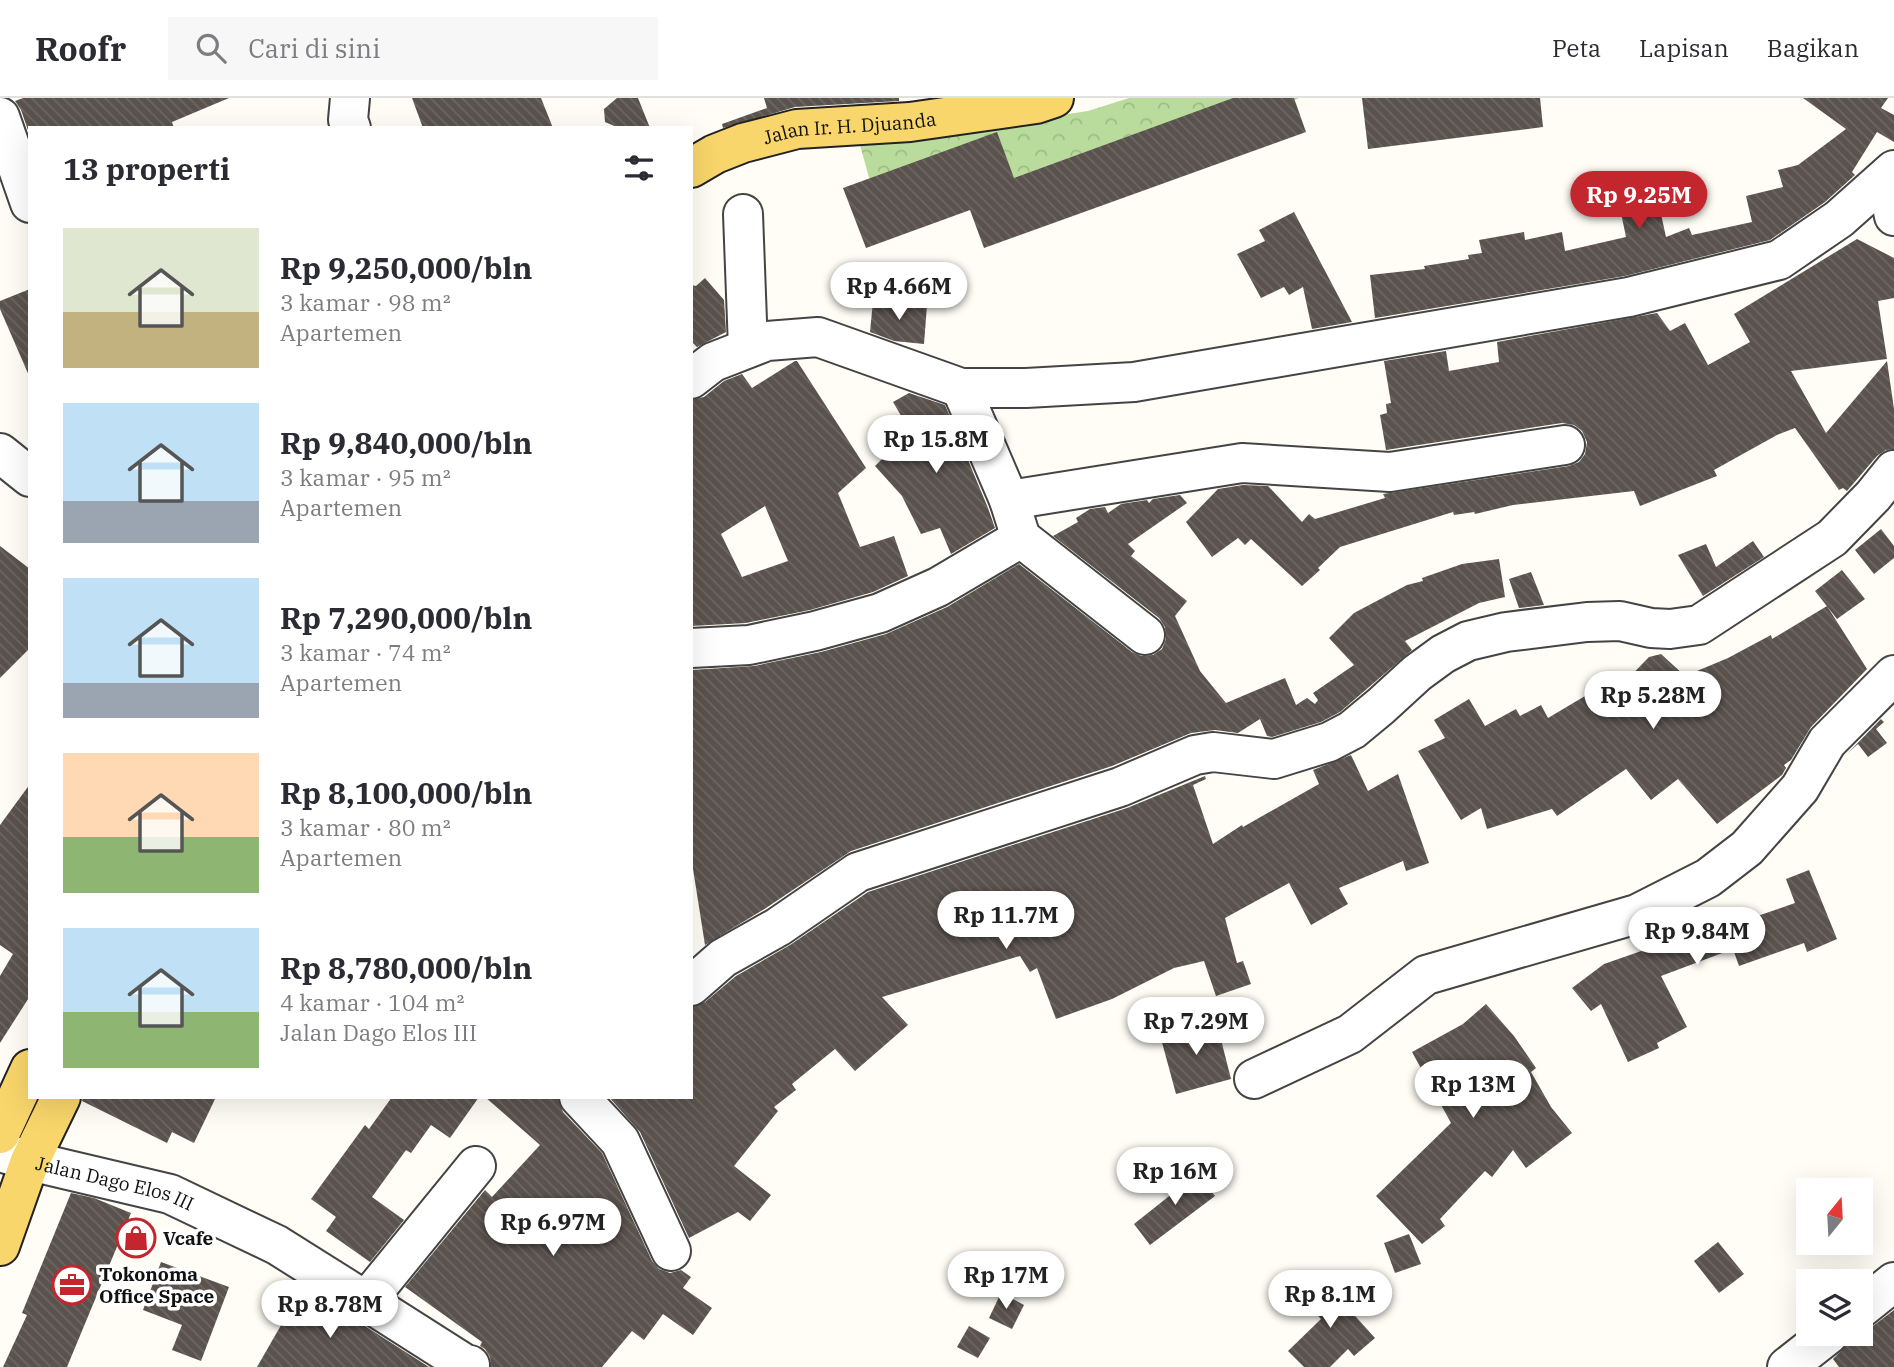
<!DOCTYPE html>
<html lang="id">
<head>
<meta charset="utf-8">
<style>
  body { margin:0; font-family:"IBM Plex Serif",serif; background:#f7f7f7; color:#2b2b33; height:100vh; display:flex; flex-direction:column; font-size:26px; white-space:nowrap }
  * { box-sizing:border-box; margin:0 }
  p { font-size:23px; color:#7c7c81 }
  .icon { flex:none; width:38px; height:38px; fill:none; stroke:currentColor; stroke-width:2; stroke-linecap:round; stroke-linejoin:round }
  .map { position:relative; flex:1; overflow:hidden }
  .panel { position:absolute; left:28px; top:28px; width:665px; height:973px; display:flex; flex-direction:column; background:#fff; border-radius:0px; box-shadow:0 7px 28px #0002 }
  .panel>* { flex:none }
  .needle { width:46px; rotate:18deg }
  .tools { position:absolute; left:1796px; top:1080px; display:grid; gap:14px }
  .tools a { display:grid; place-items:center; width:77px; height:77px; border-radius:0px; background:#fff; box-shadow:0 7px 28px #0002; font-size:35px }
  .price { position:absolute; translate:-50% -60px; padding:0 16px; border-radius:24px; background:#fff; color:#222; font-size:23px; line-height:46px; filter:drop-shadow(0 2px 4px #0008) }
  .price::after { content:''; position:absolute; left:50%; top:42px; width:21px; height:16px; margin-left:-10px; background:inherit; clip-path:polygon(0 0,100% 0,50% 100%) }
  .price.active { background:#c4262e; color:#fff }
  ul { padding:0; list-style:none }
  li { display:flex; align-items:center; gap:21px; height:175px; padding:0 35px }
  li span { display:grid; place-items:center; flex:none; width:196px; height:140px; border-radius:0px; color:#555 }
  li>.icon { margin-inline-start:auto }
  span .icon { width:84px; height:84px; fill:#fffc; stroke-width:1 }
  li b { font-size:30px }
  h2 { display:flex; justify-content:space-between; align-items:center; height:84px; padding:0 35px; font-size:30px }
  header { display:flex; align-items:center; gap:42px; box-sizing:border-box; height:98px; padding:0 35px; background:#fff; border-bottom:2px solid #e1e1e2 }
  header strong { font-size:33px }
  nav { display:flex; gap:38px; margin-inline-start:auto; font-size:24px }
  .search { width:490px; height:63px; background:#f7f7f7; display:flex; align-items:center; gap:18px; box-sizing:border-box; padding:0 24px; border-radius:0px; color:#7c7c81; font-size:26px }
  .map>svg:first-child { display:block }
  .forest { fill:url(#forest-crowns) }
  .building { fill:url(#building-back-hatch); fill-rule:evenodd }
  .lines { fill:none; stroke-linecap:round; stroke-linejoin:round }
  .minor-casing { stroke:#444; stroke-width:42 }
  .major-casing { stroke:#222; stroke-width:42 }
  .minor { stroke:#fff; stroke-width:38 }
  .major { stroke:#f9d66b; stroke-width:38 }
  .labels { text-anchor:middle; dominant-baseline:central; stroke-width:7; stroke-linejoin:round; paint-order:stroke }
  .street-label { font-size:19px; fill:#111; stroke:#fff }
  .poi-label { font-size:19px; font-weight:bold; fill:#111; stroke:#fff; text-anchor:start }
</style>
</head>
<body>
<header>
<strong>Roofr</strong>
<div class="search"><svg class="icon" aria-label="search" viewBox="0 0 24 24"><circle cx="10" cy="10" r="6"/><path d="M15 15l6 6"/></svg>Cari di sini</div>
<nav><a>Peta</a><a>Lapisan</a><a>Bagikan</a></nav>
</header>
<div class="map">
<svg width="1894" height="1269" viewBox="0 0 1894 1269">
  <defs>
    <pattern id="forest-crowns" width="20" height="18" patternUnits="userSpaceOnUse" patternTransform="scale(1.75)"><rect width="20" height="18" fill="#b9dc9c"/><path d="M2 6a3 3 0 1 1 6 0M12 15a3 3 0 1 1 6 0" fill="none" stroke="#9ebc85"/></pattern>
    <pattern id="building-back-hatch" width="6" height="6" patternUnits="userSpaceOnUse" patternTransform="scale(1.75)"><rect width="6" height="6" fill="#5a524d"/><path d="M-1 5l2 2M0 0l6 6M5-1l2 2" fill="none" stroke="#6d6662"/></pattern>
  </defs>
  <rect width="100%" height="100%" fill="#fffdf5"/>
  <path class="forest" d="M1129 0H1299L1198 50 878 112 860 47 1088 13Z"/>
  <g class="building">
    <path d="M23 0H229L172 24 174 30H30V38L21 12 15 3Z"/>
    <path d="M412 0H541L553 30H423Z"/>
    <path d="M617 0H638L650 30H619L605 24 604 11Z"/>
    <path d="M764 0H899V3L795 9 723 30 722 26 767 10Z"/>
    <path d="M1233 0H1294L1306 34 984 150 970 112 866 150 843 90 997 34 1014 80Z"/>
    <path d="M1362 0H1540L1543 29 1368 51Z"/>
    <path d="M1803 0H1888L1881 10 1894 17V44L1877 34 1852 74 1855 77 1825 104 1770 142 1625 178 1375 220 1370 177 1425 171 1424 168 1469 161 1468 157 1482 155 1479 142 1524 134 1525 142 1562 134 1565 153 1626 139 1621 115 1659 107 1666 139 1689 130 1692 137 1752 124 1746 98 1783 89 1778 72 1798 67 1846 31Z"/>
    <path d="M1294 114 1352 224 1312 231 1303 189 1289 197 1284 189 1261 200 1237 156 1265 143 1259 132Z"/>
    <path d="M1857 141 1894 160V200L1878 203 1887 261 1791 273 1826 335 1887 263 1894 311V351L1886 352 1877 358 1847 393 1843 390 1839 392 1795 330 1777 337 1714 372 1717 378 1640 408 1634 393 1513 407 1475 416 1474 414 1454 417 1453 414 1340 449 1318 470 1320 472 1302 488 1251 441 1245 447 1238 440 1212 459 1186 424 1218 391 1243 387 1268 388 1302 424 1309 416 1315 421 1385 400 1383 396 1569 368 1579 364 1585 356 1587 344 1582 333 1574 327 1562 325 1386 352 1380 317 1387 315 1386 306 1391 305 1384 263 1446 253 1449 273 1499 264 1497 244 1657 215 1670 233 1685 225 1708 267 1750 244 1734 216Z"/>
    <path d="M705 180 724 202 726 234 697 249 691 243V187L696 188Z"/>
    <path d="M30 191V280L0 211V203Z"/>
    <path d="M873 203 927 207 924 246 894 243 870 234Z"/>
    <path d="M795 263H797L866 370 838 395 860 449 894 438 908 478 873 494 810 512 746 525 691 528V302L704 299 724 283 742 276 752 290ZM765 408 788 463 742 479 721 436Z"/>
    <path d="M909 295 945 307 988 410 995 430 951 456 940 430 921 436 902 398 875 368 910 333 893 304Z"/>
    <path d="M1180 397 1187 405 1128 446 1135 453 1131 458 1187 503 1175 518 1200 573 1226 605 1285 580 1296 607 1307 600 1315 606 1318 602 1313 595 1354 567 1329 540 1354 515 1407 487 1423 483 1422 480 1462 466 1499 461 1505 499 1479 505 1405 543 1412 552 1340 614 1321 624 1272 639 1267 638 1260 621 1238 635 1215 632 1191 635 1112 668 851 753 766 810 705 847 691 758V572L754 568 821 554 886 536 947 509 1019 466 1132 554 1141 558 1153 557 1162 551 1166 541 1165 529 1159 520 1053 438 1078 424 1076 420 1090 411 1105 409 1108 415 1121 406 1147 402 1149 405 1153 401Z"/>
    <path d="M1881 431 1894 448V460L1874 476 1855 452Z"/>
    <path d="M1753 443 1764 459 1703 498 1678 457 1706 446 1716 469Z"/>
    <path d="M0 448 30 471V550L0 580Z"/>
    <path d="M1842 472 1865 501 1837 521 1815 493Z"/>
    <path d="M1531 474 1544 507 1519 510 1509 481Z"/>
    <path d="M1827 508 1867 571 1811 629 1791 662 1784 667 1786 670 1782 677 1717 726 1678 681 1651 702 1626 671 1557 718 1552 711 1487 731 1481 710 1461 722 1418 653 1445 640 1434 622 1469 601 1485 628 1516 611 1520 618 1541 607 1548 620 1612 582 1618 591 1649 559 1661 556 1685 578 1728 560 1771 537 1772 541Z"/>
    <path d="M1881 621 1884 624 1876 631 1887 645 1868 659 1858 646 1848 655Z"/>
    <path d="M1351 657 1368 693 1398 676 1429 765 1406 773 1403 763 1339 790 1348 806 1311 827 1289 785 1225 820 1237 865 1243 863 1251 886 1216 898 1204 863 1174 870 1112 901 1056 921 1037 870 1030 874 1020 858 882 899 908 927 855 973 835 951 792 986 796 992 774 1009 778 1013 734 1068 771 1097 750 1123 738 1114 689 1140 640 1034 609 999H691V909L705 904 736 878 790 847 868 794 1127 710 1205 678 1206 681 1193 687 1213 746 1242 727 1243 729 1319 686 1313 672Z"/>
    <path d="M30 686V898L0 945V878L13 856 0 847V727Z"/>
    <path d="M1809 772 1837 841 1807 854 1804 845 1739 868 1733 851 1661 878 1687 929 1657 945 1659 950 1628 964 1601 906 1591 913 1572 890 1604 866 1647 851 1648 855 1690 839 1691 841 1795 805 1786 781Z"/>
    <path d="M1486 906 1514 938 1536 970 1531 974 1551 1009 1572 1035 1526 1070 1513 1052 1492 1079 1485 1073 1440 1121 1445 1128 1422 1146 1376 1098 1451 1025 1412 954 1463 926Z"/>
    <path d="M1216 922 1231 981 1176 996 1160 937Z"/>
    <path d="M83 999H216L194 1045 172 1034 167 1045 82 1003Z"/>
    <path d="M392 999H479L450 1040 431 1027 411 1055 406 1052 372 1099 404 1122 370 1164 326 1133 336 1119 311 1101 365 1027 369 1031Z"/>
    <path d="M485 999H558L563 1014 602 1055 652 1163 659 1171 670 1175 681 1172 691 1179 683 1190 712 1210 693 1237 663 1216 644 1242 632 1233 602 1269H491L490 1259 485 1251 480 1248 482 1244 405 1189 485 1092 492 1099 540 1047Z"/>
    <path d="M1192 1070 1215 1098 1150 1147 1134 1126 1173 1095 1168 1089Z"/>
    <path d="M71 1095 94 1100 131 1115 67 1269H3L27 1217 22 1215Z"/>
    <path d="M1409 1136 1421 1166 1395 1175 1384 1145Z"/>
    <path d="M1718 1144 1744 1176 1719 1195 1694 1163Z"/>
    <path d="M161 1164 229 1189 201 1263 172 1252 182 1227 143 1212Z"/>
    <path d="M1321 1180 1375 1240 1354 1258 1348 1251 1330 1269H1304L1288 1253 1321 1221 1301 1199Z"/>
    <path d="M303 1189 354 1221 429 1269H257Z"/>
    <path d="M1001 1195 1024 1207 1012 1231 989 1220Z"/>
    <path d="M1894 1212V1269H1839L1833 1261 1849 1245 1850 1237 1860 1236V1232L1873 1228Z"/>
    <path d="M969 1228 990 1240 978 1260 957 1249Z"/>
  </g>
  <g class="lines">
    <defs>
      <g id="minor">
        <path d="M350 0 348 22 351 30"/>
        <path d="M0 19 30 105"/>
        <path d="M1886 81 1894 118"/>
        <path d="M743 116 748 250"/>
        <path d="M691 281 713 264 767 243 818 239 961 290H1026L1134 284 1629 199 1779 162 1839 121 1894 72"/>
        <path d="M961 290 1009 402 1021 440 1145 537"/>
        <path d="M0 355 30 379"/>
        <path d="M1009 402 1242 365 1390 374 1565 347"/>
        <path d="M691 550 749 547 815 533 880 515 938 489 1021 440"/>
        <path d="M691 888 723 860 778 829 858 774 1120 689 1195 657 1213 654 1274 661 1329 644 1352 632 1381 608 1417 575 1443 556 1468 543 1506 534 1587 524 1620 523 1651 530 1670 531 1699 527 1832 440 1873 398 1894 372"/>
        <path d="M1254 981 1350 936 1426 877 1637 816 1708 780 1747 750 1800 690 1827 644 1894 577"/>
        <path d="M579 999 620 1043 671 1153"/>
        <path id="s1" d="M0 1054 30 1063 170 1096 277 1147 366 1203 476 1068"/>
        <path d="M366 1203 465 1266 470 1267"/>
        <path d="M1860 1211 1894 1184"/>
        <path d="M1787 1269 1829 1236"/>
      </g>
      <g id="major">
        <path id="s2" d="M691 70 715 56 743 45 797 31 910 24 1036 6 1054 0"/>
        <path d="M0 1036 30 971"/>
        <path d="M0 1148 30 1063 61 999"/>
      </g>
    </defs>
    <use href="#minor" class="minor-casing"/>
    <use href="#major" class="major-casing"/>
    <use href="#minor" class="minor"/>
    <use href="#major" class="major"/>
  </g>
  <defs>
    <symbol id="shop-ring" viewBox="-11 -11 22 22"><circle r="9.5" fill="#fff" stroke="#c4262e" stroke-width="1.5"/><path d="M-5-2.5h2.3a2.7 3.5 0 0 1 5.4 0H5L5.5 6h-11ZM-1.5-2.5h3a1.5 2.3 0 0 0-3 0Z" fill="#c4262e"/></symbol>
    <symbol id="office-ring" viewBox="-11 -11 22 22"><circle r="9.5" fill="#fff" stroke="#c4262e" stroke-width="1.5"/><path d="M-6-3h4V-5.5h4V-3h4V5H-6ZM-1-4.5V-3h2v-1.5ZM-6 0V1H6V0Z" fill="#c4262e"/></symbol>
  </defs>
  <g fill-rule="evenodd">
    <use href="#shop-ring" x="114" y="1118" width="44" height="44"/>
    <use href="#office-ring" x="50" y="1165" width="44" height="44"/>
  </g>
  <g class="labels">
    <g class="street-label">
      <text stroke="none"><textPath href="#s2" startOffset="166">Jalan Ir. H. Djuanda</textPath></text>
      <text stroke="none"><textPath href="#s1" startOffset="119">Jalan Dago Elos III</textPath></text>
    </g>
    <g class="poi-label">
      <text x="163" y="1140">Vcafe</text>
      <text x="99" y="1176">Tokonoma<tspan x="99" dy="22">Office Space</tspan></text>
    </g>
  </g>
</svg>
<div class="tools">
<a><svg class="needle" viewBox="-14 -14 28 28"><path d="M0-13l5 13h-10z" fill="#e53935"/><path d="M0 13l5-13h-10z" fill="#7c7c81"/></svg></a>
<a><svg class="icon" aria-label="layers" viewBox="0 0 24 24"><path d="M12 4l9 5-9 5-9-5zM3 14l9 5 9-5"/></svg></a>
</div>
<b class="price active" style="left:1639px;top:133px">Rp 9.25M</b>
<b class="price" style="left:899px;top:224px">Rp 4.66M</b>
<b class="price" style="left:936px;top:377px">Rp 15.8M</b>
<b class="price" style="left:1653px;top:633px">Rp 5.28M</b>
<b class="price" style="left:1006px;top:853px">Rp 11.7M</b>
<b class="price" style="left:1697px;top:869px">Rp 9.84M</b>
<b class="price" style="left:1196px;top:959px">Rp 7.29M</b>
<b class="price" style="left:1473px;top:1022px">Rp 13M</b>
<b class="price" style="left:1175px;top:1109px">Rp 16M</b>
<b class="price" style="left:553px;top:1160px">Rp 6.97M</b>
<b class="price" style="left:1006px;top:1213px">Rp 17M</b>
<b class="price" style="left:1330px;top:1232px">Rp 8.1M</b>
<b class="price" style="left:330px;top:1242px">Rp 8.78M</b>
<section class="panel">
<h2>13 properti<svg class="icon" aria-label="filters" viewBox="0 0 24 24"><path d="M4 7h16M4 17h16"/><circle cx="9" cy="7" r="2"/><circle cx="15" cy="17" r="2"/></svg></h2>
<ul>
<li><span style="background:linear-gradient(#dfe7d0 60%,#c2b280 0)"><svg class="icon" aria-label="home" viewBox="0 0 24 24"><path d="M3 11l9-7 9 7M6 9v11h12V9"/></svg></span><div><b>Rp 9,250,000/bln</b><p>3 kamar · 98 m²</p><p>Apartemen</p></div></li>
<li><span style="background:linear-gradient(#bfe0f5 70%,#9aa5b1 0)"><svg class="icon" aria-label="home" viewBox="0 0 24 24"><path d="M3 11l9-7 9 7M6 9v11h12V9"/></svg></span><div><b>Rp 9,840,000/bln</b><p>3 kamar · 95 m²</p><p>Apartemen</p></div></li>
<li><span style="background:linear-gradient(#bfe0f5 75%,#9aa5b1 0)"><svg class="icon" aria-label="home" viewBox="0 0 24 24"><path d="M3 11l9-7 9 7M6 9v11h12V9"/></svg></span><div><b>Rp 7,290,000/bln</b><p>3 kamar · 74 m²</p><p>Apartemen</p></div></li>
<li><span style="background:linear-gradient(#ffd9b3 60%,#8fb573 0)"><svg class="icon" aria-label="home" viewBox="0 0 24 24"><path d="M3 11l9-7 9 7M6 9v11h12V9"/></svg></span><div><b>Rp 8,100,000/bln</b><p>3 kamar · 80 m²</p><p>Apartemen</p></div></li>
<li><span style="background:linear-gradient(#bfe0f5 60%,#8fb573 0)"><svg class="icon" aria-label="home" viewBox="0 0 24 24"><path d="M3 11l9-7 9 7M6 9v11h12V9"/></svg></span><div><b>Rp 8,780,000/bln</b><p>4 kamar · 104 m²</p><p>Jalan Dago Elos III</p></div></li>
</ul>
</section>
</div>
</body>
</html>
